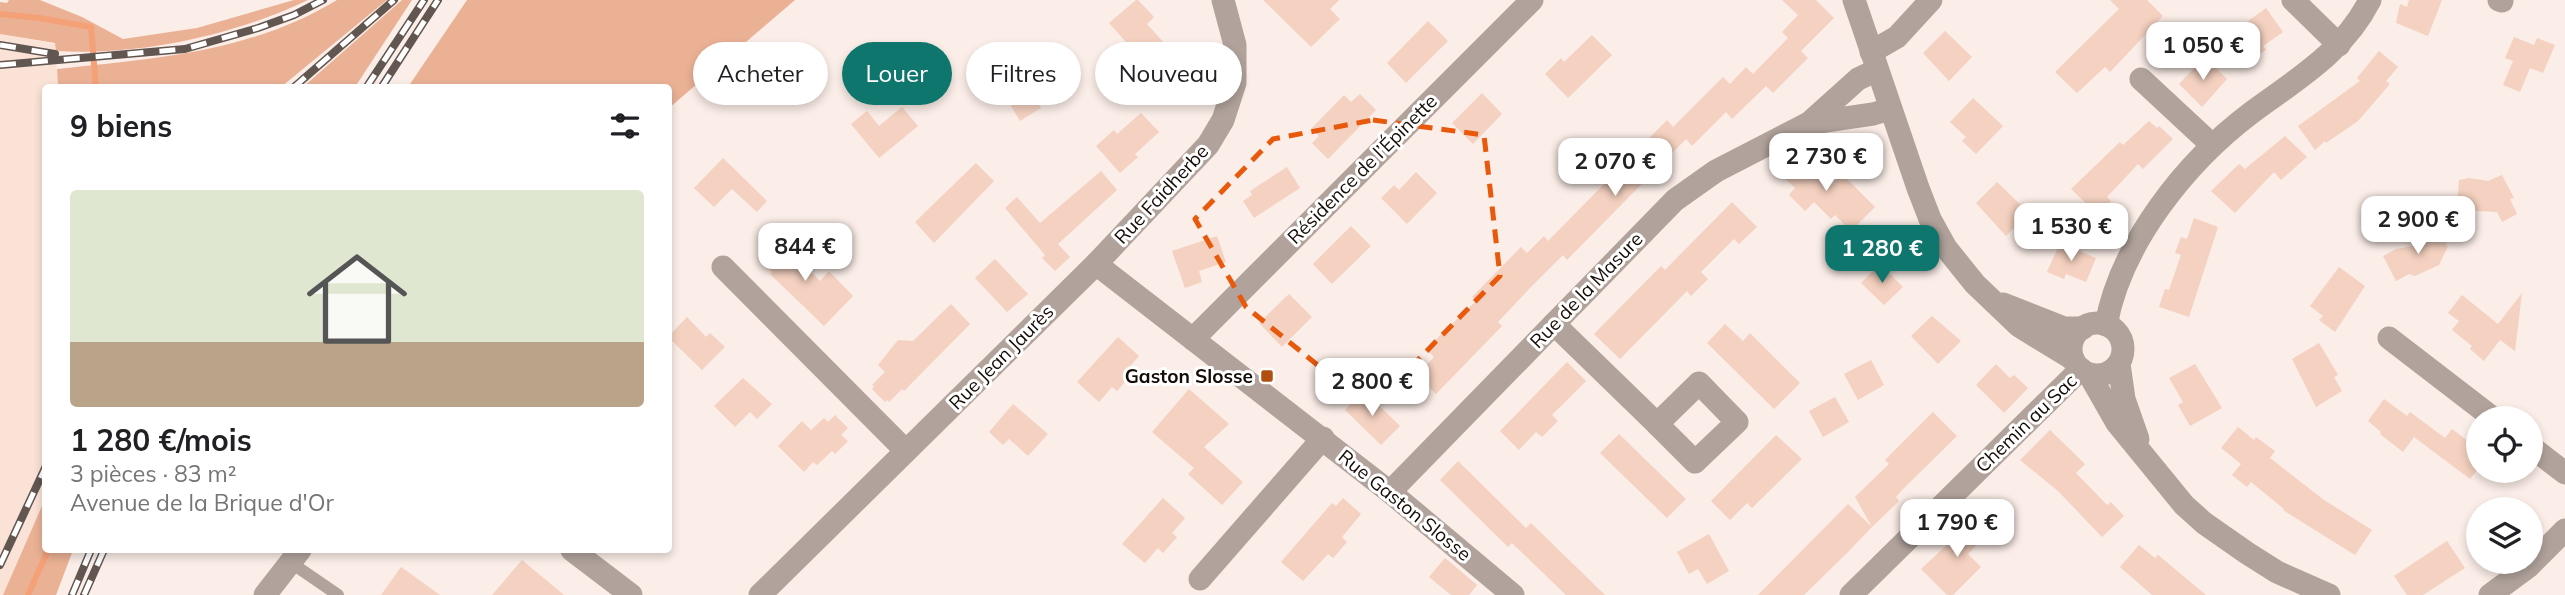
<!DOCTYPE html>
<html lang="fr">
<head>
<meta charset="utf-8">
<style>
  body { margin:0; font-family:Mulish,sans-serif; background:#f2f2f2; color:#202124; height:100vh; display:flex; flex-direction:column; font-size:26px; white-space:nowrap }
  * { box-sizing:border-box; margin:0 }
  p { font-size:23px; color:#757577 }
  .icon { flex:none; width:38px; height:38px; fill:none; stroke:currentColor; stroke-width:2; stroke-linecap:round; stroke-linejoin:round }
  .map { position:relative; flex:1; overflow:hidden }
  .drawer { position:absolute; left:42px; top:84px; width:630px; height:469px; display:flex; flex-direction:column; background:#fff; border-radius:7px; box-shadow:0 4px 10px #0003 }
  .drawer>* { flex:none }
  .hud { position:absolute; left:693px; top:42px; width:665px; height:63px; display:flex; gap:14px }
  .buttons { position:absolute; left:2466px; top:406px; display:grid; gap:14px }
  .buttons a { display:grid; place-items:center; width:77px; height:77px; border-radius:50%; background:#fff; box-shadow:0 4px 10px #0003; font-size:35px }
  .price { position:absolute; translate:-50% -60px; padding:0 16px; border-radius:14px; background:#fff; color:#222; font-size:23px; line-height:46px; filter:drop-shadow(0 2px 4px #0008) }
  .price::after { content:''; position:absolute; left:50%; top:42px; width:21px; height:16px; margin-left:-10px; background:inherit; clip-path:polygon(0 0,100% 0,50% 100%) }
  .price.on { background:#0f766e; color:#fff }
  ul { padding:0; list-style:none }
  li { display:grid; align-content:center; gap:14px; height:371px; padding:0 28px }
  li+li { border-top:2px solid #e0e0e0 }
  li span { display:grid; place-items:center; height:217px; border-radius:7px; color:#555 }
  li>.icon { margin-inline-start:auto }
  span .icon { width:126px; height:126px; fill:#fffc; stroke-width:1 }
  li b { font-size:30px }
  h2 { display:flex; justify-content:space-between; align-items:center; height:84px; padding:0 28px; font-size:30px }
  .chip { padding:0 24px; border-radius:32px; background:#fff; box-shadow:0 4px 10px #0003; font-size:24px; line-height:63px }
  .chip.on { background:#0f766e; color:#fff }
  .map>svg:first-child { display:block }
  .built { fill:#fbe2d6 }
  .green { fill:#eab195 }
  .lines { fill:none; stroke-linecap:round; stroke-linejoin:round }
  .stream { stroke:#f4a177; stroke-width:6 }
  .building { fill:#f4d1c0 }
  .lane { stroke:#b1a39c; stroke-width:12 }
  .street { stroke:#b1a39c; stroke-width:23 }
  .rail-casing { stroke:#625651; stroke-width:8 }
  .rail { stroke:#fff; stroke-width:5; stroke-dasharray:16; stroke-linecap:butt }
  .marked { fill:none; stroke:#e8590c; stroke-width:5; stroke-dasharray:14 9; stroke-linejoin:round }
  .poi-dot { fill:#b14f10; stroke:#fff; stroke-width:2.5 }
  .labels { text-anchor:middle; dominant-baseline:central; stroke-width:6; stroke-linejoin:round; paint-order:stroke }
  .street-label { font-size:19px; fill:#150b06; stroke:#fff }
  .poi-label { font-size:19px; font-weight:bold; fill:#150b06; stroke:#fff; text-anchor:end }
</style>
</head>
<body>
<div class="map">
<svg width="2565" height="595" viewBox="0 0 2565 595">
  <rect width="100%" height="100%" fill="#fbede7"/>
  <path class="built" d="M0 34 55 44 58 87 46 88 45 499 3 595H0Z"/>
  <g class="green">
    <path d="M9 0H40L82 17 123 39 197 28 294 0H308C233 36 139 56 56 51L55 43 0 34V2L7 3Z"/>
    <path d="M337 0H387L281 87H58L57 69C153 59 252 52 337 0Z"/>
    <path d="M402 0H412L355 87H303Z"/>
    <path d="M467 0H795L669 108 668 88 408 87Z"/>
    <path d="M45 499 46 550H73L56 595H3Z"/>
  </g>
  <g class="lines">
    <g class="stream">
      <path d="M0 14 39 18 91 27 96 88"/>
      <path d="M28 595 48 550"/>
    </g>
  </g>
  <g class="building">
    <path d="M1136 0H1138L1154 17 1147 24 1164 43 1144 62 1109 23Z"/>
    <path d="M1263 0H1339L1330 9 1340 19 1311 47Z"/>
    <path d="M1782 0H1816L1834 18 1801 51 1808 58 1773 93 1766 86 1732 119 1726 112 1692 146 1686 139 1567 260 1563 255 1530 288 1498 322 1502 326 1436 394 1417 376 1434 357 1426 349 1476 301 1472 297 1521 247 1527 253 1544 236 1548 241 1667 120 1673 127 1723 77 1730 84 1746 67 1753 74 1788 38 1782 32 1798 15Z"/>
    <path d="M2110 0H2147L2163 16 2110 72 2105 67 2077 93 2055 72 2119 9Z"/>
    <path d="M2409 0H2442L2428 36 2396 23 2400 4 2407 7Z"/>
    <path d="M2266 8 2283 32 2263 46 2266 50 2251 60 2232 33Z"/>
    <path d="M1428 21 1448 41 1406 83 1387 63Z"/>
    <path d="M1945 31 1972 57 1949 81 1923 53Z"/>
    <path d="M1592 35 1612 55 1568 98 1545 74 1561 58 1564 62Z"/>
    <path d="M2514 37 2534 45 2537 38 2555 45 2543 73 2530 68 2520 92 2503 85 2513 61 2505 58Z"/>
    <path d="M1032 51 1035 57 1041 54 1054 77 1031 90 1041 108 1020 121 998 84 1006 80 1002 74 1017 65 1015 61Z"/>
    <path d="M2379 51 2398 67 2386 81 2390 84 2358 121 2326 143 2325 141 2315 150 2298 126 2360 81 2357 78Z"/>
    <path d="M2205 57 2227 79 2202 107 2179 84Z"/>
    <path d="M1482 93 1502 114 1473 144 1452 123Z"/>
    <path d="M1360 94 1376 110 1328 159 1312 143 1319 136 1311 129 1344 95 1351 102Z"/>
    <path d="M1973 98 2003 126 1976 154 1962 141 1966 137 1950 122Z"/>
    <path d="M902 107 918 126 879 158 851 124 867 111 879 126Z"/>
    <path d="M1141 113 1159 132 1135 154 1138 157 1120 173 1096 146 1114 130 1117 134Z"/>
    <path d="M2149 121 2157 128 2159 126 2173 139 2143 169 2138 164 2107 197 2111 201 2098 215 2071 189 2120 142 2123 145Z"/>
    <path d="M2285 136 2307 157 2281 180 2274 172 2235 213 2211 191 2239 164 2245 169Z"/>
    <path d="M1797 153 1831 185 1842 174 1875 207 1851 231 1835 215 1831 219 1814 202 1805 211 1789 195 1795 188 1778 172Z"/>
    <path d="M723 158 767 201 757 212 732 189 714 207 694 188Z"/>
    <path d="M976 163 994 181 934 243 915 222Z"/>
    <path d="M1287 167 1300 188 1254 218 1243 201 1252 195 1250 191Z"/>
    <path d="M1101 171 1117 190 1058 244 1070 257 1055 271 1042 258 1045 255 1005 208 1017 197 1040 223Z"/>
    <path d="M1416 172 1437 193 1407 224 1381 198 1394 185 1399 190Z"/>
    <path d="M2502 175 2514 198 2510 199 2517 214 2502 222 2497 212 2457 210 2459 180 2469 178 2488 181Z"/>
    <path d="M1997 182 2029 213 2006 236 1976 203Z"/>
    <path d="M1732 202 1757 227 1739 244 1734 239 1701 272 1708 279 1691 296 1687 291 1620 359 1594 334 1661 266 1665 270Z"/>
    <path d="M2194 218 2218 227 2189 317 2159 307 2165 289 2169 290 2181 255 2175 253 2181 237 2187 239Z"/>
    <path d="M1351 226 1371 246 1332 284 1313 264Z"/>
    <path d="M2429 226 2447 235 2446 245 2448 246 2439 265 2415 276 2409 274 2396 281 2383 256 2396 249 2420 245Z"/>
    <path d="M1217 236 1226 262 1199 271 1202 282 1185 288 1172 251Z"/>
    <path d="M777 238 820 281 829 271 853 296 824 326 770 274 772 272 757 258Z"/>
    <path d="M2060 243 2096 258 2086 282 2066 274 2064 279 2047 272Z"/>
    <path d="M995 259 1028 294 1007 312 975 278Z"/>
    <path d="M1880 264 1903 287 1884 305 1861 283Z"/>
    <path d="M2339 267 2365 286 2335 332 2319 320 2323 316 2310 306Z"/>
    <path d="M2522 293 2515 351 2500 340 2484 361 2470 349 2472 346 2452 330 2459 321 2448 313 2462 295 2498 324Z"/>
    <path d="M1289 294 1312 317 1282 347 1259 323Z"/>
    <path d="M951 304 970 324 904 391 902 389 889 402 887 400 885 402 872 389 874 387 872 385 885 372 878 365 898 340 913 341Z"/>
    <path d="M1932 316 1961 341 1938 364 1911 336Z"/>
    <path d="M687 317 706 337 710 333 725 347 702 370 668 337Z"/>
    <path d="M1725 324 1743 341 1750 333 1800 383 1774 409 1707 343Z"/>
    <path d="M1118 337 1139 356 1126 371 1131 375 1117 391 1112 387 1099 402 1077 382Z"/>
    <path d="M2319 343 2338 375 2334 377 2342 391 2316 407 2292 359Z"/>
    <path d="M1871 360 1884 385 1858 400 1844 374Z"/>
    <path d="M1567 362 1586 381 1552 415 1558 421 1542 437 1536 432 1519 450 1500 431Z"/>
    <path d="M1996 364 2010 378 2014 375 2028 388 2004 413 1976 385Z"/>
    <path d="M2195 364 2222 408 2190 426 2178 405 2183 402 2169 378Z"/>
    <path d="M743 378 772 404 757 419 750 412 735 427 714 406Z"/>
    <path d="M1189 389 1229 424 1204 447 1243 482 1222 505 1188 474 1194 468 1152 432Z"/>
    <path d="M1363 390 1400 426 1381 445 1345 410Z"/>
    <path d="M1835 397 1849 422 1823 437 1809 411Z"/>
    <path d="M2384 399 2407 416 2410 412 2445 438 2452 429 2478 449V469L2470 479 2414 437 2403 452 2380 434 2381 432 2368 421Z"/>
    <path d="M1013 404 1048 434 1028 456 1009 439 1003 445 989 432Z"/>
    <path d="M1933 412 1957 436 1903 489 1896 497 1899 501 1872 527 1855 497 1889 464 1885 460Z"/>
    <path d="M835 415 848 428 841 435 848 441 835 454 832 451 817 465 813 462 804 472 778 446 802 421 811 430 824 418 828 422Z"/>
    <path d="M2238 427 2254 440 2256 437 2275 451 2270 458 2324 500 2372 530 2355 555 2283 510 2284 509 2251 482 2247 487 2232 475 2241 464 2221 448Z"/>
    <path d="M2050 430 2085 464 2076 473 2107 505 2111 502 2124 516 2102 537 2058 491 2020 460Z"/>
    <path d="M1619 434 1686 499 1667 518 1600 453Z"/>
    <path d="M1776 435 1802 459 1752 508 1747 503 1730 520 1711 501Z"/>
    <path d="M1458 461 1526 528 1531 523 1605 595H1566L1512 543 1508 547 1440 480Z"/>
    <path d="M1163 498 1185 518 1172 533 1177 537 1163 553 1158 548 1145 563 1122 544Z"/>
    <path d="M1343 498 1361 514 1342 537 1347 542 1333 558 1328 554 1303 581 1281 562 1332 503 1336 506Z"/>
    <path d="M1848 504 1872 527 1847 553 1804 595H1758Z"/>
    <path d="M1977 517 1991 531 1968 554 1981 567 1953 595H1947L1921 569Z"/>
    <path d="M1709 534 1729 571 1707 584 1698 569 1689 574 1677 552Z"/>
    <path d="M2447 541 2465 568 2423 595H2407L2394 576Z"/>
    <path d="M2139 545 2155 558 2158 555 2206 595H2152L2120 567Z"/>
    <path d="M1445 558 1477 585 1469 595H1451L1429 577Z"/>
    <path d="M522 560 564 595H492Z"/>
    <path d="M401 567 440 595H381Z"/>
  </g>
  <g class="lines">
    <path class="lane" d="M290 562 338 595"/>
    <g class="street">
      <path d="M1854 0 1918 188 1930 219 1946 248 1975 284 2019 326 2073 359"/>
      <path d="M2293 0 2339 45"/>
      <path d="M2499 0 2502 1"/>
      <path d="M1871 52 1897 37 1931 0"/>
      <path d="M2141 79 2212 145"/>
      <path d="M1812 123 1873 114 1890 109"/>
      <path d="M1096 264 1390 492 1513 595"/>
      <path d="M723 267 906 451"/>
      <path d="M2003 304 2064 328H2083"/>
      <circle cx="2097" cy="349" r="26"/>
      <path d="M1554 324 1657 424"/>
      <path d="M2106 325C2121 243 2186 162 2251 113 2297 79 2343 53 2370 0"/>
      <path d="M2389 338 2493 418"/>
      <path d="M1193 339 1532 0"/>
      <path d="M2119 364 2124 399 2138 439"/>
      <path d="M2089 374 2117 423 2184 505 2204 523 2247 553 2277 572 2329 595"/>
      <path d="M1699 383 1737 422 1695 462 1657 424Z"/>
      <path d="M2530 446 2565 473"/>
      <path d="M1390 492 1675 200 1716 171 1809 123 1858 79 1877 70"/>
      <path d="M572 550 631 595"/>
      <path d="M1200 579 1323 438"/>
      <path d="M265 595 300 550"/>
      <path d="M760 595 1096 264 1208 145 1223 120 1235 83V45L1223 0"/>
      <path d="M1851 595 2081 369"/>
      <path d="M2490 595 2528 567 2565 530"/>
    </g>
    <defs>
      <g id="rail">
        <path d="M0 45 55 54"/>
        <path d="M0 65 185 49 258 28 294 15 323 0"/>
        <path d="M293 88 394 0"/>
        <path d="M366 88 424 0"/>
        <path d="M381 88 438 0"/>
        <path d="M0 565 46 466"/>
        <path d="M72 595 91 550"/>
        <path d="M84 595 104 550"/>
      </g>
    </defs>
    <use href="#rail" class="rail-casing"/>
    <use href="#rail" class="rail"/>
  </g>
  <path class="marked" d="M1373 120 1484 135 1500 276 1411 367 1341 384 1246 307 1195 219 1273 139Z"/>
  <rect class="poi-dot" x="1260" y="369" width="14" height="14" rx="3.5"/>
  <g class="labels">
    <g class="street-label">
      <text transform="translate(1362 169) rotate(-45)">Résidence de l’Épinette</text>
      <text transform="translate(1161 194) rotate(-47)">Rue Faidherbe</text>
      <text transform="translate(1586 290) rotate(-46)">Rue de la Masure</text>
      <text transform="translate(1001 357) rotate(-45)">Rue Jean Jaurès</text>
      <text transform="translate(2026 423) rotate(-44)">Chemin au Sac</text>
      <text transform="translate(1405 505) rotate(39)">Rue Gaston Slosse</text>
    </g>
    <g class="poi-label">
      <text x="1253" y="376">Gaston Slosse</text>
    </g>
  </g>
</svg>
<div class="buttons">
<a><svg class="icon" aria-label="locate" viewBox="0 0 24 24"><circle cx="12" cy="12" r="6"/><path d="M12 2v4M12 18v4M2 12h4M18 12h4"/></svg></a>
<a><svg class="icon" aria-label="layers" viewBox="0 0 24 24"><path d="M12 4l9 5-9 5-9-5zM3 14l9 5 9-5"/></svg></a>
</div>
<b class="price" style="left:2203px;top:82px">1 050 €</b>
<b class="price" style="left:1826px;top:193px">2 730 €</b>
<b class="price" style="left:1615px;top:198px">2 070 €</b>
<b class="price" style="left:2418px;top:256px">2 900 €</b>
<b class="price" style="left:2071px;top:263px">1 530 €</b>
<b class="price" style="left:805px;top:283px">844 €</b>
<b class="price on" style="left:1882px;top:285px">1 280 €</b>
<b class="price" style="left:1372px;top:418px">2 800 €</b>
<b class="price" style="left:1957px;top:559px">1 790 €</b>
<div class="hud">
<a class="chip">Acheter</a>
<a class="chip on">Louer</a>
<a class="chip">Filtres</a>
<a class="chip">Nouveau</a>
</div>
<section class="drawer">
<h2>9 biens<svg class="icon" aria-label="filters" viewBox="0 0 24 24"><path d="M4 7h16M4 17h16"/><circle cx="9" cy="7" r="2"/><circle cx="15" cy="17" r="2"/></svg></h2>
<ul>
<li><span style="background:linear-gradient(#dfe7d0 70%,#b9a48a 0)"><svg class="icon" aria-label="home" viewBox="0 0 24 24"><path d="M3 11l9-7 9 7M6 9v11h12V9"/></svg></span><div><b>1 280 €/mois</b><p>3 pièces · 83 m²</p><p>Avenue de la Brique d'Or</p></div></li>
</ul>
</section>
</div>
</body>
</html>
